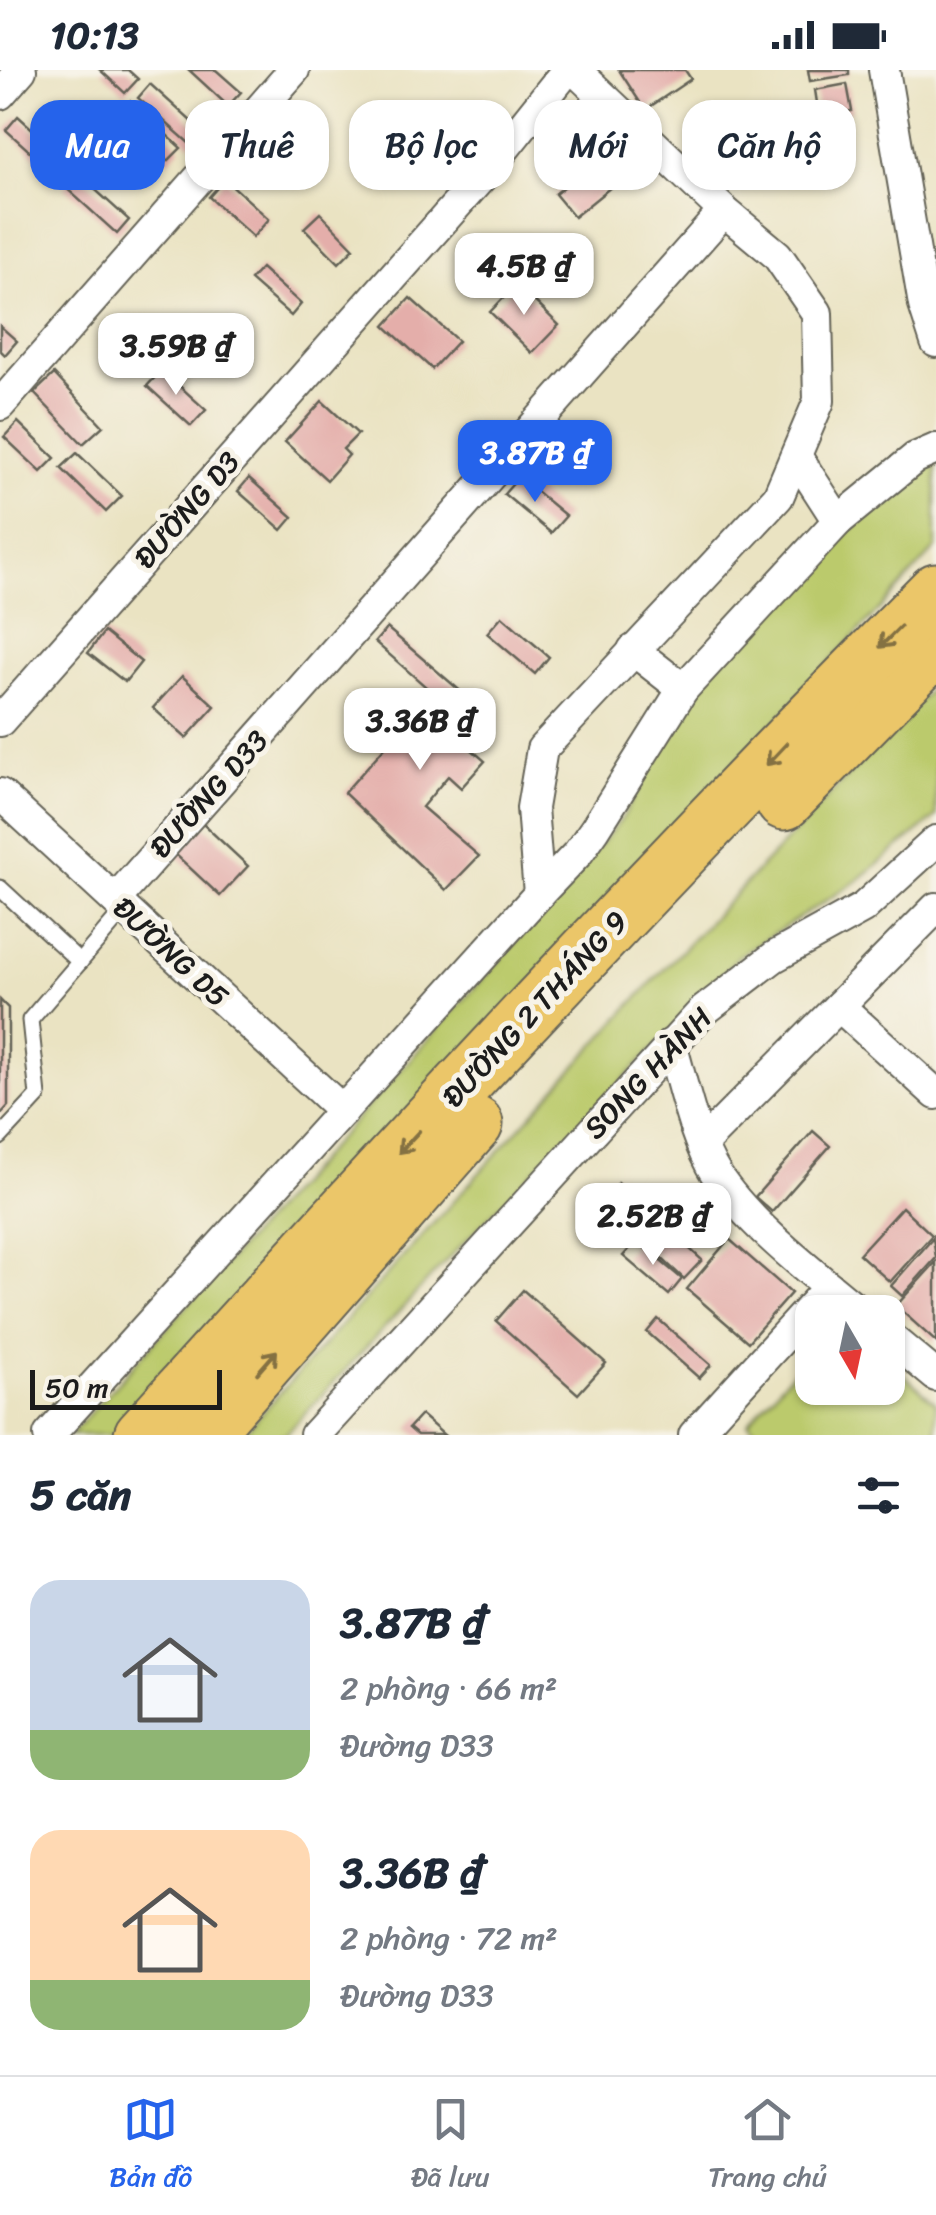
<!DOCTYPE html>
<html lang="vi">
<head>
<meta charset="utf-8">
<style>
  body { margin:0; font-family:Sriracha,sans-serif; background:#f2f2f3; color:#1f2937; height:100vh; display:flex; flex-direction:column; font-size:38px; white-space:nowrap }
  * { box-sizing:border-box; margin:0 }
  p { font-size:32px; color:#747a83 }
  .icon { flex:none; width:55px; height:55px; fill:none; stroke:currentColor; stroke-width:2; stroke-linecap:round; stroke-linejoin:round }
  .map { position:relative; height:1365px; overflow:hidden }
  .sheet { display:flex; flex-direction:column; background:#fff; flex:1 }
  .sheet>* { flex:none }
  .top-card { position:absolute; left:30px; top:30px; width:878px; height:90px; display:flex; gap:20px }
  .needle { width:65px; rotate:171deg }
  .tools { position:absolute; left:795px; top:1225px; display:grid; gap:20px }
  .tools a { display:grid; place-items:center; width:110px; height:110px; border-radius:20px; background:#fff; box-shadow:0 2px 8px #0004; font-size:50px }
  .scale { position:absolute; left:30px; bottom:25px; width:192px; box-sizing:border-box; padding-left:10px; border:5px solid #1c1c1c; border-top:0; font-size:28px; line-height:35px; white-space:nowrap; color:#1c1c1c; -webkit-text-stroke:8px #f7f3e8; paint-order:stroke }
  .price { position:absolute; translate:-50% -85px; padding:0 22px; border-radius:20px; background:#fff; color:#222; font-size:32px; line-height:65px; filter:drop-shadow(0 2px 5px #0008) }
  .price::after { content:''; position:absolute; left:50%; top:60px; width:30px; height:22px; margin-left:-15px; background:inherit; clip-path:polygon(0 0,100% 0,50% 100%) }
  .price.selected { background:#2563eb; color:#fff }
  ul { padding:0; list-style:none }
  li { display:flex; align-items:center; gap:30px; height:250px; padding:0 30px }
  li span { display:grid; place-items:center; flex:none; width:280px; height:200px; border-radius:30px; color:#555 }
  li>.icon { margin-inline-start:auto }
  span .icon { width:120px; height:120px; fill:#fffc; stroke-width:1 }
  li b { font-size:42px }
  h2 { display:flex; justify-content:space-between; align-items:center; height:120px; padding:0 30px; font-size:42px }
  .chip { padding:0 35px; border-radius:30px; background:#fff; box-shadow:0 2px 8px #0004; font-size:35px; line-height:90px }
  .chip.selected { background:#2563eb; color:#fff }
  .status { display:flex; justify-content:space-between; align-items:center; height:70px; padding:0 50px; background:#fff; direction:ltr }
  .status svg { height:28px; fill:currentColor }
  .dock { display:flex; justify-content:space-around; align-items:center; height:140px; border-top:2px solid #e0e1e3; background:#fff; font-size:28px; color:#747a83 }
  .dock a { display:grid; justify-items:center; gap:5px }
  .dock .selected { color:#2563eb }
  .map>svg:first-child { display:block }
  .green { fill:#bbca6c; stroke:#6c7344; stroke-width:2.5 }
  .building { fill:#e4aeaa }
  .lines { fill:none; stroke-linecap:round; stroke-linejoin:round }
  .lane-casing { stroke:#646256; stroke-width:19 }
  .street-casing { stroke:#646256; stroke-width:34 }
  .highway-casing { stroke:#646256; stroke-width:59 }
  .lane { stroke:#fff; stroke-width:15 }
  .street { stroke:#fff; stroke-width:30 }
  .highway { stroke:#ebc669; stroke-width:55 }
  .oneway { stroke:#847142 }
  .labels { text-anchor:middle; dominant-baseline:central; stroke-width:10; stroke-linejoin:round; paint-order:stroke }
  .street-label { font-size:30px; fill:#1c1c1c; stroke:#f7f3e8 }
</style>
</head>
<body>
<div class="status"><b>10:13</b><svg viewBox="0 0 49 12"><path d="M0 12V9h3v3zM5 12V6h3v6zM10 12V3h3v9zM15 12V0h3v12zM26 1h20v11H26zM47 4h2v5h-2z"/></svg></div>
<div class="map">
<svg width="936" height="1365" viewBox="0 0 936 1365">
  <rect width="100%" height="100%" fill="#f7f3e8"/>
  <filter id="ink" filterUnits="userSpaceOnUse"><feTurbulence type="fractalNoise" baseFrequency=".01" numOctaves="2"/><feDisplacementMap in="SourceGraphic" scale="20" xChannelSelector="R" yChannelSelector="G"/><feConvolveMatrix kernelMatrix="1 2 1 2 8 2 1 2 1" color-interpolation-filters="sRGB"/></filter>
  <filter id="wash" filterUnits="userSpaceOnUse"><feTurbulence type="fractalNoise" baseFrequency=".0048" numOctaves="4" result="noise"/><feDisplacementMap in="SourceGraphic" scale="40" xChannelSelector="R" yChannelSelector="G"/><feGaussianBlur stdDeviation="2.25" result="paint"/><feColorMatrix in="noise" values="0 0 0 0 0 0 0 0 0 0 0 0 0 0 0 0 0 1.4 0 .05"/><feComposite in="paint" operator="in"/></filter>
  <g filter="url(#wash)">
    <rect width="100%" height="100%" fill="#eae3c2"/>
    <g class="green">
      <path d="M936 388V478L116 1365H70L500 890 621 750 699 614 809 499 893 418Z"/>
      <path d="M936 613V747L857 811 739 886 664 968 446 1191 285 1365H242L650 914Z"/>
      <path d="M812 1280V1318H888V1291L936 1333V1365H762L748 1353Z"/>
    </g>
    <g id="blocks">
      <g class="building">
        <path d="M100 0H128L138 9 125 23Z"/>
        <path d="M189 0H216L241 22 228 36Z"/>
        <path d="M619 0H685L691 9 645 40Z"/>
        <path d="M808 0H849V5L810 11Z"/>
        <path d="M150 14 202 61 190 74 138 28Z"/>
        <path d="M847 14 852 41 819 46 815 20Z"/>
        <path d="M130 31 181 78 168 91 117 45Z"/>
        <path d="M18 46 70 93 57 106 6 60Z"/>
        <path d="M390 53 420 79 407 94 377 69Z"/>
        <path d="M743 57 748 79 716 87 711 65Z"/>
        <path d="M605 85 622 108 574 147 555 124Z"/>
        <path d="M78 104 129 150 117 164 65 117Z"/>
        <path d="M225 109 269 149 253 167 209 127Z"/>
        <path d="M320 143 354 178 339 193 304 158Z"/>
        <path d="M261 198 301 234 291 246 250 210Z"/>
        <path d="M517 214 559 255 532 283 490 242Z"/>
        <path d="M410 228 458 271 432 299 385 256Z"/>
        <path d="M0 256 17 271 5 285 0 280Z"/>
        <path d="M162 300 206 340 191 356 147 316Z"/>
        <path d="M54 304 103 356 83 374 34 323Z"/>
        <path d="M322 331 358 364 343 379 349 385 327 410 285 372Z"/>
        <path d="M18 352 55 388 41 402 4 367Z"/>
        <path d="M77 383 122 426 106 442 61 398Z"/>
        <path d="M519 407 566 446 551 463 504 424Z"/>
        <path d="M249 408 293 447 282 460 238 421Z"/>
        <path d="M502 546 549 587 535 604 487 563Z"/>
        <path d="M387 558 472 631 448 659 485 691 461 718 448 706 422 737 479 786 446 820 344 723 433 623 375 572Z"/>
        <path d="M104 562 141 592 125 612 88 583Z"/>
        <path d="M182 606 215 636 186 668 153 638Z"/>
        <path d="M203 754 248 796 220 826 175 784Z"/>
        <path d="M0 930 8 938V1036L0 1045Z"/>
        <path d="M813 1061 830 1076 772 1142 755 1127Z"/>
        <path d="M618 1113 702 1190 684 1209 601 1132Z"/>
        <path d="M902 1137 932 1165 890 1212 859 1184Z"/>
        <path d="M933 1168 936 1188 902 1226 891 1216Z"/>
        <path d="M729 1169 791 1223 748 1272 687 1219Z"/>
        <path d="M637 1171 682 1209 669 1225 623 1186Z"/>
        <path d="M936 1192V1272L896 1236Z"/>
        <path d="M523 1220 606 1293 578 1324 496 1251Z"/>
        <path d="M658 1249 711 1295 699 1308 647 1262Z"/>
        <path d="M421 1345 444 1365H417L409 1358Z"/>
      </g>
    </g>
  </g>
  <g filter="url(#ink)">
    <use href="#blocks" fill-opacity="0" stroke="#646256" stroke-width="2.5"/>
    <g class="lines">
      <defs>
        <g id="lane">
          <path d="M0 818 80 892"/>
          <path d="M0 1067 38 1026 30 950 125 839"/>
        </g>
        <g id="street">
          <path d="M884 0 924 235 936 272"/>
          <path d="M0 24 21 0"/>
          <path d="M0 335 294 0"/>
          <path d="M796 386 838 451"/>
          <path d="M633 580 683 619"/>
          <path d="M0 651 484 104 567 0"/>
          <path d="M0 724 343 1041"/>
          <path d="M539 824 578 783 595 759 683 619 838 451 915 388 936 379"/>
          <path d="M115 830 724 141"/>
          <path d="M839 936 936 1024"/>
          <path d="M671 974C683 1014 694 1070 716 1104 747 1153 815 1205 860 1242"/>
          <path d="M703 1073 936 838"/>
          <path d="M888 1266 936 1306"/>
          <path d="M49 1365 539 824 532 738 542 679 778 427 819 331 817 243 777 185 724 141 575 0"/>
          <path d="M315 1365 702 942 774 887 863 838 936 771"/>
          <path d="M694 1365 829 1217"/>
        </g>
        <g id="highway">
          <path d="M784 732 936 577"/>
          <path d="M142 1365C400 1078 664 795 936 521"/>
          <path d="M202 1365 475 1054"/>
        </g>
      </defs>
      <use href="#lane" class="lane-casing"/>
      <use href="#street" class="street-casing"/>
      <use href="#highway" class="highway-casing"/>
      <use href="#lane" class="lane"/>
      <use href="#street" class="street"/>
      <use href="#highway" class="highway"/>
    </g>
    <defs><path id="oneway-shaft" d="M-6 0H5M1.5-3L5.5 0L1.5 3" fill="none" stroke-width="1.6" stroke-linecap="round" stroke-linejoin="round" transform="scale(2.5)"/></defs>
    <g class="oneway">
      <use href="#oneway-shaft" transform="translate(890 567) rotate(135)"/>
      <use href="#oneway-shaft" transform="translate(777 684) rotate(133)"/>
      <use href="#oneway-shaft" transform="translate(409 1072) rotate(133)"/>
      <use href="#oneway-shaft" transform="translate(267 1292) rotate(-49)"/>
    </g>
  </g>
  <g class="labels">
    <g class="street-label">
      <text transform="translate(187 440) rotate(-49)">ĐƯỜNG D3</text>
      <text transform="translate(209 724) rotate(-48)">ĐƯỜNG D33</text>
      <text transform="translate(171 882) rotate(43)">ĐƯỜNG D5</text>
      <text transform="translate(535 939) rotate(-47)">ĐƯỜNG 2 THÁNG 9</text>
      <text transform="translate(648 1003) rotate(-46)">SONG HÀNH</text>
    </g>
  </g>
</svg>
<div class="tools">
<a><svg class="needle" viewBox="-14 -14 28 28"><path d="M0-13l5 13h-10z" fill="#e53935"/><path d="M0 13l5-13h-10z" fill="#747a83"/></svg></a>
</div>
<div class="scale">50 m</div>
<b class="price" style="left:524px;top:248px">4.5B ₫</b>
<b class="price" style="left:176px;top:328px">3.59B ₫</b>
<b class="price selected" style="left:535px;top:435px">3.87B ₫</b>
<b class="price" style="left:420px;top:703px">3.36B ₫</b>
<b class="price" style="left:653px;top:1198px">2.52B ₫</b>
<div class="top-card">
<a class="chip selected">Mua</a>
<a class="chip">Thuê</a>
<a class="chip">Bộ lọc</a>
<a class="chip">Mới</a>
<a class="chip">Căn hộ</a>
</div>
</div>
<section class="sheet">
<h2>5 căn<svg class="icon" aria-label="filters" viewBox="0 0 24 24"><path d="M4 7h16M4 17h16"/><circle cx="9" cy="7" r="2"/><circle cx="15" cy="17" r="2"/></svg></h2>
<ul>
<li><span style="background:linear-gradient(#c9d6e8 75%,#8fb573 0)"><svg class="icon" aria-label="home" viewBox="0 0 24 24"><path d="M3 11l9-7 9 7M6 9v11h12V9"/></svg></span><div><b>3.87B ₫</b><p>2 phòng · 66 m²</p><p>Đường D33</p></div></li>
<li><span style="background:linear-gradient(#ffd9b3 75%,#8fb573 0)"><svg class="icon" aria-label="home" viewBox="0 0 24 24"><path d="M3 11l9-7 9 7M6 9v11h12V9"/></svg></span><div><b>3.36B ₫</b><p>2 phòng · 72 m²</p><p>Đường D33</p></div></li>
</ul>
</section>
<nav class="dock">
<a class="selected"><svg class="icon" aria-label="map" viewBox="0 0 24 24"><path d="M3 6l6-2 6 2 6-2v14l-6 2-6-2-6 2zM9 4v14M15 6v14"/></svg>Bản đồ</a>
<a><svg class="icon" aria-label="saved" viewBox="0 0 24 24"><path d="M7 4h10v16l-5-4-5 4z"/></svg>Đã lưu</a>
<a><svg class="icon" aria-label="home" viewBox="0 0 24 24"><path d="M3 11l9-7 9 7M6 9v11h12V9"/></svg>Trang chủ</a>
</nav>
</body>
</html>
